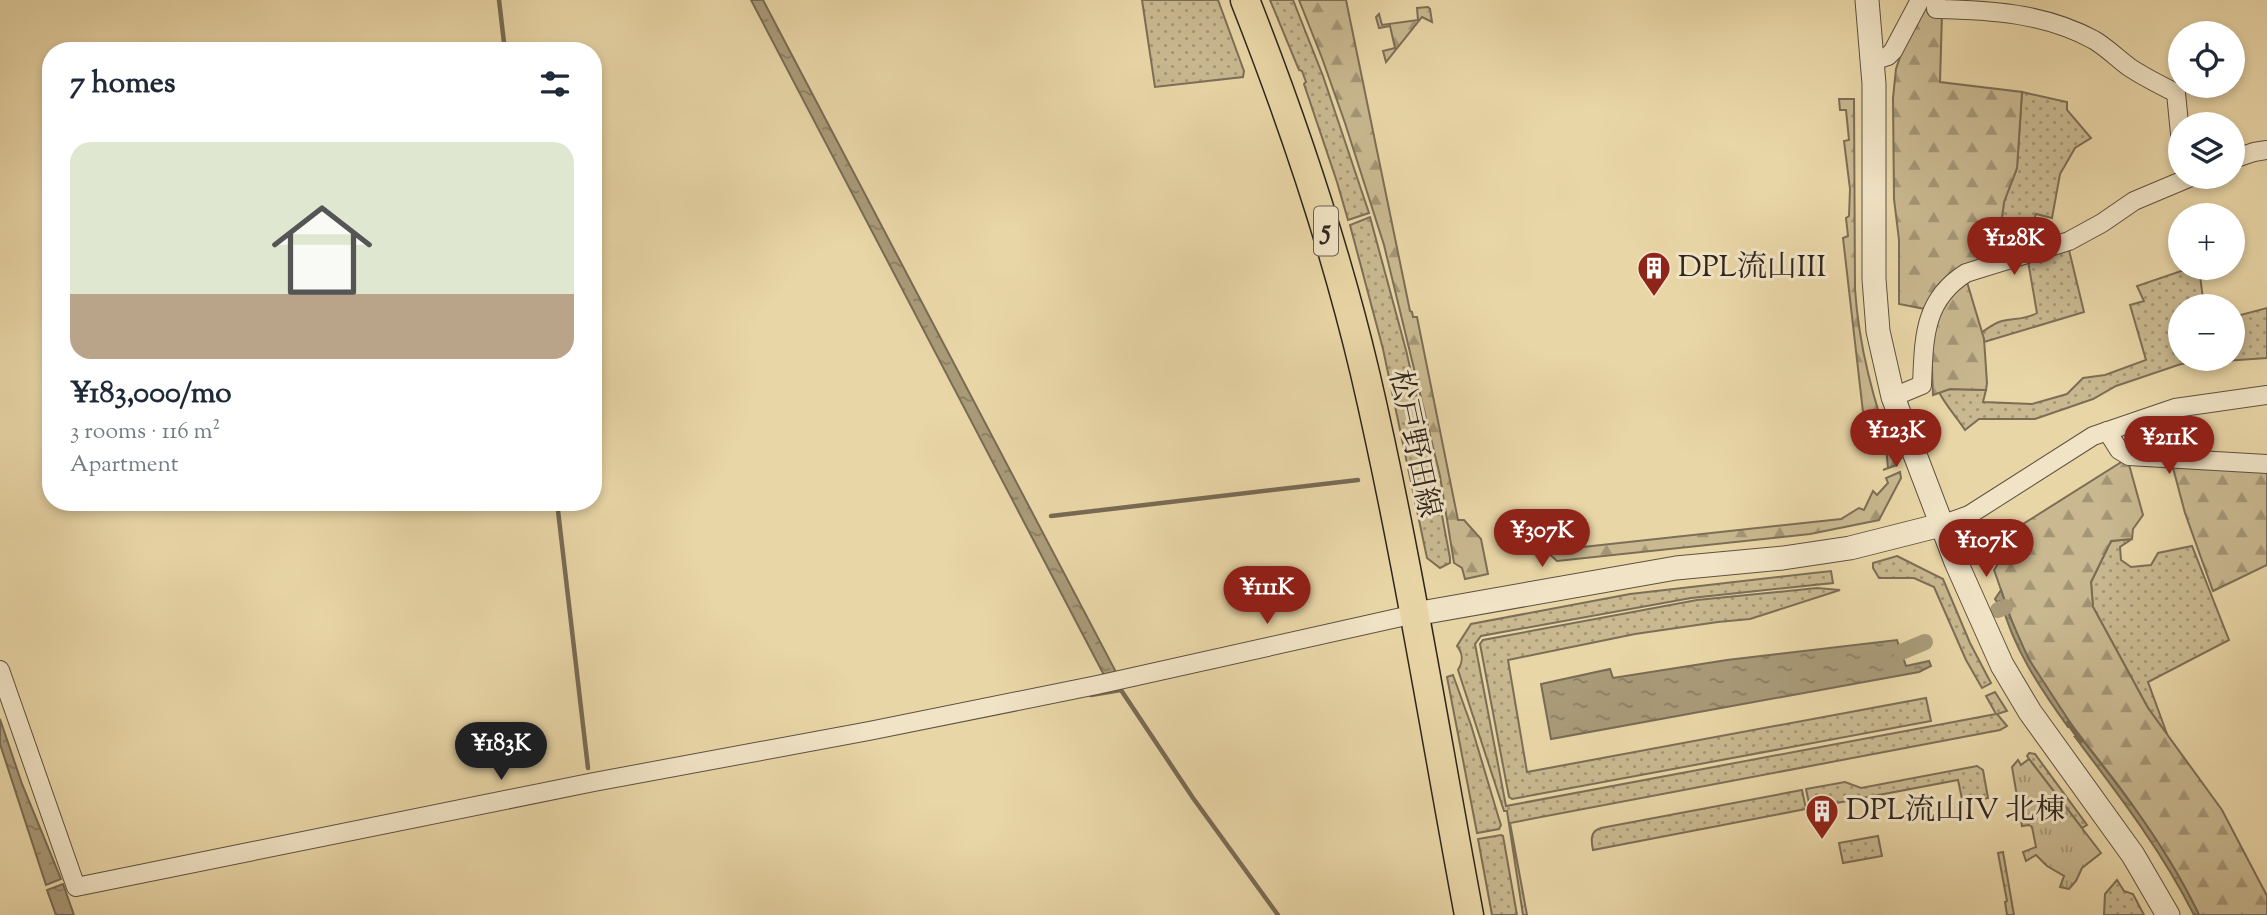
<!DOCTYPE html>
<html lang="en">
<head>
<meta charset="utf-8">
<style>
  body { margin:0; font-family:"Sorts Mill Goudy","Noto Serif JP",serif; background:#f2f2f3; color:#1f2937; height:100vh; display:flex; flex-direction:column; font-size:26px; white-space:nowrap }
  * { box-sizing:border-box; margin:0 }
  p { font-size:23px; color:#747a83 }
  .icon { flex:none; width:38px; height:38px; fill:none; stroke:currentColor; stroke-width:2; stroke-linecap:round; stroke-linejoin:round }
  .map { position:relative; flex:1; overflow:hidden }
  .side { position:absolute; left:42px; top:42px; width:560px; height:469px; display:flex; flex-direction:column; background:#fff; border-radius:28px; box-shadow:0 4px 10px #0003 }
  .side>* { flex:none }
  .fabs { position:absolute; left:2168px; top:21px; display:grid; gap:14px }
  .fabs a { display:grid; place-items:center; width:77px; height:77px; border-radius:50%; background:#fff; box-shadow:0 4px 10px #0003; font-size:35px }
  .price { position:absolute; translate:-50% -60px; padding:0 16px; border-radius:24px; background:#8f2418; color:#fff; font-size:23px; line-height:46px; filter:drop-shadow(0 2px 4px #0008) }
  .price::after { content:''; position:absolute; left:50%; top:42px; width:21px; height:16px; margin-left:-10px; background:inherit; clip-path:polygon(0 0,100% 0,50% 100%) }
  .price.active { background:#222; color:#fff }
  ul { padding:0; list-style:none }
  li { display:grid; align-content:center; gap:14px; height:371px; padding:0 28px }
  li+li { border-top:2px solid #e0e1e3 }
  li span { display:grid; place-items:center; height:217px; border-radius:21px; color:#555 }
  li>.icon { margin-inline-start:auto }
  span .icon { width:126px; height:126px; fill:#fffc; stroke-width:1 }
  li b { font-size:30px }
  h2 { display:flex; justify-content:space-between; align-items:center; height:84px; padding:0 28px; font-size:30px }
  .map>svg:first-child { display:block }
  .grass { fill:url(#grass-dots); stroke:#7c6e56; stroke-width:2 }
  .forest { fill:url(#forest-firs); stroke:#7c6e56; stroke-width:2 }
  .park { fill:url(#park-tufts); stroke:#7c6e56; stroke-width:2 }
  .water { fill:url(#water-ripples); stroke:#786b54; stroke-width:2 }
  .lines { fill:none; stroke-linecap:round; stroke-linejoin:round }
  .stream { stroke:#786b54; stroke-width:4.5 }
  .canal { stroke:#a99a78; stroke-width:16 }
  .minor-casing { stroke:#5d5140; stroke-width:20 }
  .tertiary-casing { stroke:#5d5140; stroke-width:25 }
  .primary-casing { stroke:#2e251d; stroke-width:31 }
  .minor { stroke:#f1e4c6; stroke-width:18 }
  .tertiary { stroke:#f1e4c6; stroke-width:23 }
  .primary { stroke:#e9d6a7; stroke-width:28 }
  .labels { text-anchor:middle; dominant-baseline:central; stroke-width:6; stroke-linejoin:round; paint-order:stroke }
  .shield { fill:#f1e4c6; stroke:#685e50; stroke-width:2 }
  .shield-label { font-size:28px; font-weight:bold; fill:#2e251d }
  .poi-label { font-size:30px; fill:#2e251d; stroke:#f1e4c6; text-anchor:start }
  .street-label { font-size:30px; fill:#2e251d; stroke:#f1e4c6 }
</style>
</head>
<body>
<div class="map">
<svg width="2267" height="915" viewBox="0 0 2267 915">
  <defs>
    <pattern id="grass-dots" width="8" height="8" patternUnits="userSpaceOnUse" patternTransform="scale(1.75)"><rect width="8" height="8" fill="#c9b890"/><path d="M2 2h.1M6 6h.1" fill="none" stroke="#a49575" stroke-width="1.8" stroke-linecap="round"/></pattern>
    <pattern id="forest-firs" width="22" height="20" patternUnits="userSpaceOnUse" patternTransform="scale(1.75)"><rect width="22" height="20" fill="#c9b890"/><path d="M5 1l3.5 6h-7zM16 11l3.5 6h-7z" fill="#a49575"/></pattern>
    <pattern id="park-tufts" width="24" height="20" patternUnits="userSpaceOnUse" patternTransform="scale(1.75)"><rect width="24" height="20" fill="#c9b890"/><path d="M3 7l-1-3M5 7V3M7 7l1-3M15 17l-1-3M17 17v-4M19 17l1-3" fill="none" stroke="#a49575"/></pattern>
    <pattern id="water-ripples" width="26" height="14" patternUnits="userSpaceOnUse" patternTransform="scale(1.75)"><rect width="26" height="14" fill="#a99a78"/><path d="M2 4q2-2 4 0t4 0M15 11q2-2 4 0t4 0" fill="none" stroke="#8a7d62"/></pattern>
  </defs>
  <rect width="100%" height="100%" fill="#e9d6a7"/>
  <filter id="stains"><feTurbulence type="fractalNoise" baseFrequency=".00286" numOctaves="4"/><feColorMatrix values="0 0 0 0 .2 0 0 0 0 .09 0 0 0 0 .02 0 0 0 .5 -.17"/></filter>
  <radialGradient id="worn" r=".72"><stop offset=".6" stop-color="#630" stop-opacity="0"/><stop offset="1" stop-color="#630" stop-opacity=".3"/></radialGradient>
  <g class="grass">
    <path d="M1142 0H1218L1244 71 1243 77 1155 87Z"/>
    <path d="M1270 0H1293L1323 76 1369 213 1348 220 1337 182 1304 84 1306 82 1302 71 1299 70Z"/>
    <path d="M2022 92 2067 102V110L2091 138 2075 148 2060 174 2052 218 2036 214 2029 233 2034 244 1997 255 2004 202 2017 168Z"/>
    <path d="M1370 217 1406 350 1435 478 1450 558V563L1440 568 1427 558 1383 349 1350 225Z"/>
    <path d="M2069 250 2084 312 1984 342 1981 333C1988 328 1994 323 2002 321 2015 318 2025 320 2037 313L2028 261Z"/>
    <path d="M2190 268H2199L2204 306H2180V359H2233V317L2267 308V358L2181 364 2116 386 2093 399 2035 419H1979L1965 430C1956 416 1946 406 1939 392L1950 389 1986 390 1983 402 2032 404 2067 394 2083 378 2105 375 2146 360 2130 305 2144 301 2137 286Z"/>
    <path d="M2132 539 2120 547 2121 560 2131 567 2151 565 2158 553 2192 546 2229 640 2148 682 2167 734 2148 708 2093 607 2091 582 2111 541Z"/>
    <path d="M1897 556 1943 579 1970 643 1991 683 1982 688 1966 660 1934 587 1914 578H1879L1873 568V563Z"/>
    <path d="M1831 571 1833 583 1691 598 1481 636 1475 644 1506 806 1996 714 1986 696 1995 692 2007 711 1997 714 2007 726 2000 730 1510 823 1527 915H1523L1507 811H1504L1458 670C1463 662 1463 653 1457 646L1471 624 1630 594Z"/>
    <path d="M1817 588 1840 590 1750 619 1718 622 1635 634 1508 660 1527 772 1926 698 1931 721 1512 799 1509 797 1480 644 1483 640 1697 600Z"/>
    <path d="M1453 675 1471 725 1499 819 1501 825 1499 829 1477 833 1447 677Z"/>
    <path d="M2029 753 2035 754 2087 825 2082 828 2029 759 2027 756Z"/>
    <path d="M1977 766 1983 770 1988 798 1969 802 1962 799 1958 780 1810 808 1806 789 1845 782 1861 788Z"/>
    <path d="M1802 790 1806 809 1593 850C1591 840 1590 831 1601 828Z"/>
    <path d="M1501 835 1503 836 1517 915H1492L1478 839Z"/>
    <path d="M1878 836 1882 856 1843 863 1839 843Z"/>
    <path d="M2003 852 2014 915H2007L2005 902 2007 901 1998 853Z"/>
    <path d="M2117 880 2124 891 2133 894 2144 915H2104L2105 894Z"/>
  </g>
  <g class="forest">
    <path d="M1299 0H1346L1410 311 1412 312 1413 317H1417L1458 520H1464L1481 539 1488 574 1465 579 1462 568 1454 563 1440 476 1384 245 1345 123 1322 58Z"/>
    <path d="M1928 0 1942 14 1940 82 2022 92 2017 168 2004 202 1997 255C1960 266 1940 271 1925 309L1899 304V240L1894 199 1893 98 1896 69 1905 42Z"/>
    <path d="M1428 7 1430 9 1432 22 1422 17 1386 62 1383 51 1395 48 1390 26 1379 28 1376 17 1379 14 1382 25 1418 20 1417 8Z"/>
    <path d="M1839 99H1854L1855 289C1859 350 1875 408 1897 465L1883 470 1888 468 1886 447H1881L1878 426H1871L1869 412H1863L1843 238 1848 236 1846 218 1849 216 1850 189 1844 141 1849 140 1846 110H1840Z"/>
    <path d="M1967 282 1984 339 1987 383 1986 390 1950 389 1933 395C1932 363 1927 322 1950 297 1955 291 1961 287 1967 282Z"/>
    <path d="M2123 461H2128L2143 515 2133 529 2132 539 2111 541 2091 582 2093 607 2148 708 2222 810 2267 896V915H2199C2179 873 2151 831 2124 793 2091 749 2055 707 2029 659 2013 630 2005 600 1994 570L2023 524Z"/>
    <path d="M2172 464 2267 470V565L2213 591 2185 513Z"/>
    <path d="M1900 472 1901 478 1879 520 1810 534 1557 561 1546 551 1841 519 1859 508 1864 510 1873 491 1877 495 1888 483 1886 478Z"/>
  </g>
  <path class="park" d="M2029 759 2101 853 2082 868 2076 881 2069 889 2060 887 2064 876 2047 866 2036 855 2026 861 2023 852 2036 847 2032 827 2029 825 2022 826 2012 767 2018 760 2021 765Z"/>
  <g class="water">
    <path d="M751 0H763L1116 672 1104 675Z"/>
    <path d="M2001 590 2010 617 2028 658 2073 727H2068C2040 688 2013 648 2001 601L1997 602 1995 599Z"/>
    <path d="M1897 640 1906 666 1929 661 1931 666 1919 672 1551 739 1541 684 1610 669 1613 678 1727 660Z"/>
    <path d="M0 719 22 784 61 879 46 885 0 744Z"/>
    <path d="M2075 737H2080C2124 792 2169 851 2199 915H2194C2162 851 2118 794 2075 737Z"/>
    <path d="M63 884 74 915H56L47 890Z"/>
  </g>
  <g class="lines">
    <g class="stream">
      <path d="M499 0 505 51"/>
      <path d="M557 502 588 768"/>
      <path d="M1051 516 1358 480"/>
      <path d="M1091 695 1121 690 1193 798 1278 915"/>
      <path d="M2068 723 2081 741"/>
    </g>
    <g class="canal">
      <path d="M1998 610 2005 607"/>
      <path d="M1901 652 1925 642"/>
    </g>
    <defs>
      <g id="minor">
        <path d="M1936 0V9C1991 10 2044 13 2094 40 2106 47 2117 58 2129 67 2144 77 2160 85 2176 93L2180 134"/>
        <path d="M1873 61 1888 56 1893 51 1920 0"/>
        <path d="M2233 159 2254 152 2267 150"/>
        <path d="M1893 397 1922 385C1924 339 1923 300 1966 273L2069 241 2102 223 2134 201 2191 177"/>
        <path d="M2107 431 2119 450 2129 456 2267 464"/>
        <path d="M1941 525 1969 515 2093 436 2175 408 2267 395"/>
        <path d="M0 670 76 887 594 782 869 731 1097 685 1415 614"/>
      </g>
      <g id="tertiary">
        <path d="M1867 0 1874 84V279L1878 331 1893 397 1956 562 2002 665 2030 712 2133 855 2168 915"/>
        <path d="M1415 614 1676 568 1783 558 1850 548 1941 525"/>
      </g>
      <path id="primary" d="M1245 0C1293 122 1335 246 1365 373 1407 553 1435 734 1469 915"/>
    </defs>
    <use href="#minor" class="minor-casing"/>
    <use href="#tertiary" class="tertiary-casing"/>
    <use href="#primary" class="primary-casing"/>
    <use href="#minor" class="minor"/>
    <use href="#tertiary" class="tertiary"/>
    <use href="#primary" class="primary"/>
  </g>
  <defs>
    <symbol id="building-pin" viewBox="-11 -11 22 30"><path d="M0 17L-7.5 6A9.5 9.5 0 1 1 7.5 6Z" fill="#8f2418" stroke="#f1e4c6"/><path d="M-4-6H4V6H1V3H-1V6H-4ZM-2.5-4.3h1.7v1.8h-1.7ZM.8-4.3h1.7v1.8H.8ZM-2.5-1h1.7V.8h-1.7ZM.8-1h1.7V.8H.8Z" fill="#fff"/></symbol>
  </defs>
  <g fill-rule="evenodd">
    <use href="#building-pin" x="1635" y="249" width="38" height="52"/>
    <use href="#building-pin" x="1803" y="792" width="38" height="52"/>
  </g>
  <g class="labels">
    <rect class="shield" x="1314" y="206.5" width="24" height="49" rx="5"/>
    <g class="shield-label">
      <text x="1326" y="231">5</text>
    </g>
    <g class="poi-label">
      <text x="1678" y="268">DPL流山III</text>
      <text x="1846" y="811">DPL流山IV 北棟</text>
    </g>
    <g class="street-label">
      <text transform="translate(1413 444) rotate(78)">松戸野田線</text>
    </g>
  </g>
  <rect width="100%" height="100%" filter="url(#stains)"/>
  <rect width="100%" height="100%" fill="url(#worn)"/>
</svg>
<div class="fabs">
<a><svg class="icon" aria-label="locate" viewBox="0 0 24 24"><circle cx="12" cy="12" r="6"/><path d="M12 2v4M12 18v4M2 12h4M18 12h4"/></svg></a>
<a><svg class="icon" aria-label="layers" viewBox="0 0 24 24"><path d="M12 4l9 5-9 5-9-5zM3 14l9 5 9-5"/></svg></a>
<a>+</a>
<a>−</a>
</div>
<b class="price" style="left:2014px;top:277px">¥128K</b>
<b class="price" style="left:1896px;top:469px">¥123K</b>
<b class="price" style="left:2169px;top:476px">¥211K</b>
<b class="price" style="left:1542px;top:569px">¥307K</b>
<b class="price" style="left:1986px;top:579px">¥107K</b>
<b class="price" style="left:1267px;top:626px">¥111K</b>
<b class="price active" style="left:501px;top:782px">¥183K</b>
<section class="side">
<h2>7 homes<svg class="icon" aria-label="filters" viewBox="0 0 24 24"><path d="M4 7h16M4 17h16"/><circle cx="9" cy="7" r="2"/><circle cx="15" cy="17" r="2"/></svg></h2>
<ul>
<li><span style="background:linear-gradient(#dfe7d0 70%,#b9a48a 0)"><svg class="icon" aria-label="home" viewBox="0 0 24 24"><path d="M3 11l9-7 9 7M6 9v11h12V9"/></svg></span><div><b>¥183,000/mo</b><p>3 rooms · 116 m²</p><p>Apartment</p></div></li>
</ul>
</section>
</div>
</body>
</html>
